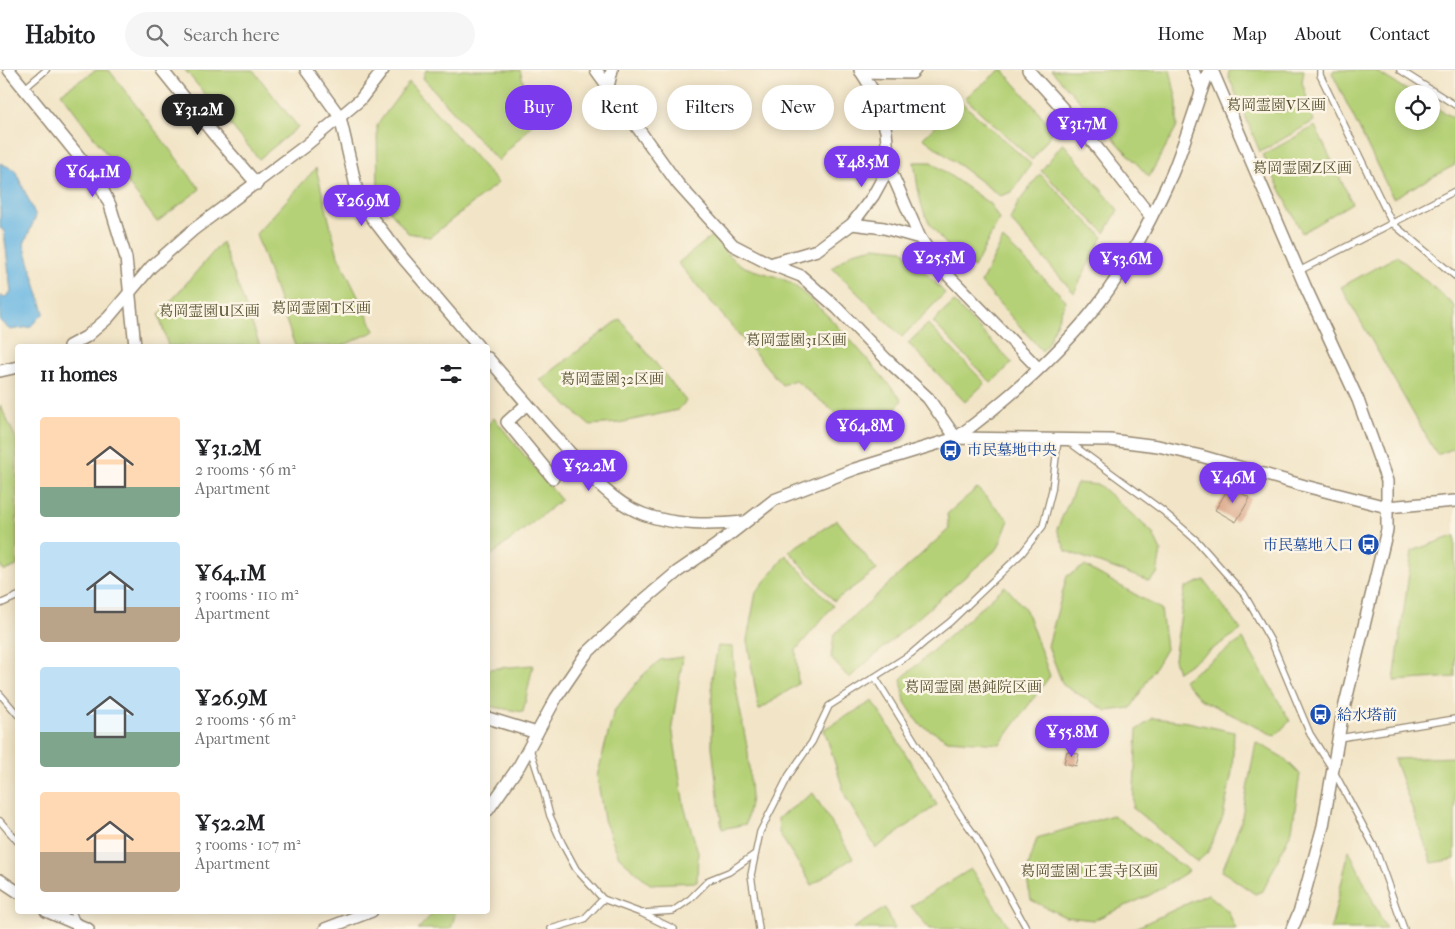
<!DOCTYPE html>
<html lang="en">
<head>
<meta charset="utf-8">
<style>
  body { margin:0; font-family:"IM FELL French Canon","Noto Serif JP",serif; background:#f6f6f6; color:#202124; height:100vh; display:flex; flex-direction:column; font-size:19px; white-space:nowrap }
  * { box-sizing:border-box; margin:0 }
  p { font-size:16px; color:#757577 }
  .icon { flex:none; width:28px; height:28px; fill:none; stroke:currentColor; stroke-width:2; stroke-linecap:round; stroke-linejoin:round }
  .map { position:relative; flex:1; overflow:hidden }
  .drawer { position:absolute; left:15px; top:274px; width:475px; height:570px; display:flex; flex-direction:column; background:#fff; border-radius:5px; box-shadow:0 2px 12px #0003 }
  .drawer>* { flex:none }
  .top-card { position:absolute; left:505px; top:15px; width:475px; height:45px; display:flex; gap:10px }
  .buttons { position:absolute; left:1395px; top:15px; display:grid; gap:10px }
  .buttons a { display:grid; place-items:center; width:45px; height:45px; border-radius:50%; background:#fff; box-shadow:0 2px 12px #0003; font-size:25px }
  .price { position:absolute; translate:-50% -42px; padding:0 11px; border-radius:18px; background:#7c3aed; color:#fff; font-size:16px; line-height:32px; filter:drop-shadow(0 1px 2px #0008) }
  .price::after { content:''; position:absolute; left:50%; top:30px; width:15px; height:11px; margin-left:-8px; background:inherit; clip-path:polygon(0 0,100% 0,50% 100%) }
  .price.active { background:#222; color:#fff }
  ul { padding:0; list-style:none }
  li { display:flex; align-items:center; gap:15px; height:125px; padding:0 25px }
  li span { display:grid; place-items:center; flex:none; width:140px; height:100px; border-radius:5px; color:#555 }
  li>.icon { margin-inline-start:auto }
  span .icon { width:60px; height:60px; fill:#fffc; stroke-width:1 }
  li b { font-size:21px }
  h2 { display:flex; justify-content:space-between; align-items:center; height:60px; padding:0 25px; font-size:21px }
  .tag { padding:0 18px; border-radius:22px; background:#fff; box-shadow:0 2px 12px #0003; font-size:18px; line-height:45px }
  .tag.active { background:#7c3aed; color:#fff }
  header { display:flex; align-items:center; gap:30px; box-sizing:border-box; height:70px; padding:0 25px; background:#fff; border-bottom:1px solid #e0e0e0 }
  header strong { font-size:24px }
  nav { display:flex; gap:28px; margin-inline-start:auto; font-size:18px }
  .search { width:350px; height:45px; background:#f6f6f6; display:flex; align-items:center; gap:12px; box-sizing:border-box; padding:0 18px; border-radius:28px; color:#757577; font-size:19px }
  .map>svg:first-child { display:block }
  .green { fill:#b5d177; stroke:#787e4a }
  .water { fill:#68b6e2; stroke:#527080 }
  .building { fill:#dba688 }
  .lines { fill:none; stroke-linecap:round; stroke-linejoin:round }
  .lane-casing { stroke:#968872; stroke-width:8 }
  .street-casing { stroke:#968872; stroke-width:14 }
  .lane { stroke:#fff; stroke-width:5.5 }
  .street { stroke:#fff; stroke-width:11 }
  .labels { text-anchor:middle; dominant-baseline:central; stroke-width:5; stroke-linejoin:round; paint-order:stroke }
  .park-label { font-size:15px; fill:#5a5434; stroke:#fcf5e5 }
  .transit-label { font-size:15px; fill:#164399; stroke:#fcf5e5; text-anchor:start }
</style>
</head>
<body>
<header>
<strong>Habito</strong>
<div class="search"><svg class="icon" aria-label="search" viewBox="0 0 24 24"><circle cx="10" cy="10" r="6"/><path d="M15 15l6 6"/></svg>Search here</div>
<nav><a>Home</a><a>Map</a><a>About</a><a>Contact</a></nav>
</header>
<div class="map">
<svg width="1455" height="859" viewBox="0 0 1455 859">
  <rect width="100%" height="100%" fill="#fcf5e5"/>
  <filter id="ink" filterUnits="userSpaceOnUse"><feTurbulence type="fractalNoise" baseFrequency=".02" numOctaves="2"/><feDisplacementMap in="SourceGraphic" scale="10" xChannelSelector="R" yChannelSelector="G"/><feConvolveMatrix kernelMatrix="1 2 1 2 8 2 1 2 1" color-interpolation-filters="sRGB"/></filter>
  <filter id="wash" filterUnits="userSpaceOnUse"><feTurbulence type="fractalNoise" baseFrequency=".0096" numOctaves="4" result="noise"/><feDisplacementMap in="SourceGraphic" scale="20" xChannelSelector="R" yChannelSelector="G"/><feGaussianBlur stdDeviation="1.12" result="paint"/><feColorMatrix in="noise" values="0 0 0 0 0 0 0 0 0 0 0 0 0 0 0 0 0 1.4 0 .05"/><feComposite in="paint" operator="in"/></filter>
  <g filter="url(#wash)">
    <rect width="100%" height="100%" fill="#f2e5c7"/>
    <g class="green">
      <path d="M96 0H109L200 119 157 152 61 23Z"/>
      <path d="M185 0H253L298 57 259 89Z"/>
      <path d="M426 0H520L523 11 540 46 498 91 423 8Z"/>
      <path d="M1000 0H1003L1054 60 1032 90 965 28Z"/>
      <path d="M1051 0H1170L1177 32V56L1149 107Z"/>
      <path d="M1230 0H1304L1302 12 1314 51 1260 82 1228 5Z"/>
      <path d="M1334 0H1374L1413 24H1404V51H1431V35L1455 49V95L1393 128 1332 3Z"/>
      <path d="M409 12 498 113 430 167 408 163 378 126 377 55Z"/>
      <path d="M961 32 1031 94 1012 122 1000 126 923 68Z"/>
      <path d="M1315 56 1352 133 1302 163 1263 85Z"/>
      <path d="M1063 73 1118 140 1105 163 1041 101Z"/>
      <path d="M914 92H931L990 134 999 149 974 198C957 187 931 161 924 142 918 127 917 108 914 92Z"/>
      <path d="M316 98 338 186 375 261 342 276H295L256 164Z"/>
      <path d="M1040 104 1103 167 1094 183 1074 223 1010 150 1018 133Z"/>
      <path d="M712 166C722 177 732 191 745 197 761 204 781 205 795 216 835 249 868 290 902 330L884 355 842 348 795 310 782 315 678 193Z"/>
      <path d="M1003 169 1066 230 1048 273 1042 281 981 213Z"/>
      <path d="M222 172 260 276H168L159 245Z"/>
      <path d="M875 177 903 180 945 223 902 267 832 198 853 182Z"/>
      <path d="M1397 186 1455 236V378L1437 385 1341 217Z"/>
      <path d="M954 232 1012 293 991 313 933 252Z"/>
      <path d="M620 249 686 331 678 340 619 353 589 355 540 310Z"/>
      <path d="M928 254 985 313 965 332 908 273Z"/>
      <path d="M0 335 17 370V496L4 501 0 495Z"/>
      <path d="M494 348 561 430 488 488V354Z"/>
      <path d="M1077 413 1099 415 1152 462 1161 481 1157 504 1149 511 1066 481 1057 459Z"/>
      <path d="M977 418 1009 450 998 478 849 608 831 588 834 564 949 459 947 444Z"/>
      <path d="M837 450 877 500 834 531 789 481Z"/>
      <path d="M1453 466H1455V607L1394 611 1412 481Z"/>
      <path d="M786 485 833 536 796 580 798 614 759 640 747 570 756 522Z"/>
      <path d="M1085 496 1161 539 1166 579 1131 638 1107 641 1063 615 1048 576 1067 506Z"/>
      <path d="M1204 510 1241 560 1178 602 1174 589 1185 518Z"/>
      <path d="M1005 516 1026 540 1050 606 1000 674 948 670 919 654 905 632 901 609Z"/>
      <path d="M1243 569 1290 651 1275 666 1200 629 1183 610Z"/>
      <path d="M718 576 733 577 735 613 748 682 751 728 746 754 722 759 712 677V607Z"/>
      <path d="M683 587 672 656 684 736 698 782 697 812 650 814 619 787 604 750 597 706 614 641 642 606 660 590Z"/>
      <path d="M533 595 523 642 488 636V599Z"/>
      <path d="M873 631 937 735 876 778 846 728 824 659Z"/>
      <path d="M1153 648 1188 652 1234 662 1232 702 1223 747 1208 782 1197 792 1133 738 1137 660Z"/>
      <path d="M1256 672 1284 688 1300 704 1292 760 1263 821 1255 824 1222 801 1241 752Z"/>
      <path d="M1455 687V789L1432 793 1394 689Z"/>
      <path d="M813 723 853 788 812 815 779 763 778 748Z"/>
      <path d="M1113 745 1189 801 1150 825 1094 850 1065 847 1031 830 1026 804 1037 768Z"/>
      <path d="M1349 780 1386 859H1331Z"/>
      <path d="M971 799 1010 859H929L911 836Z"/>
      <path d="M1208 824 1228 841 1236 859H1133Z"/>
      <path d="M885 838 895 859H852Z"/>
      <path d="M435 841H456L451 859H418Z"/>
    </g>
    <path class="water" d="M0 93 15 100 36 146 24 174 44 243 30 257 10 260 0 251V225L4 228 11 222 4 161 0 158Z"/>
    <g id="blocks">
      <g class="building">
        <path d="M1230 416 1250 428 1236 452 1215 440Z"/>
        <path d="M1067 681 1079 684 1076 696 1064 693Z"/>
      </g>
    </g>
  </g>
  <g filter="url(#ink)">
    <use href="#blocks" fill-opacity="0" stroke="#968872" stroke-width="1"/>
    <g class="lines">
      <defs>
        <g id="lane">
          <path d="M1320 0V5L1392 153 1455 206"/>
          <path d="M1400 0 1455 35"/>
          <path d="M24 19 46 0"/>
          <path d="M1299 201 1455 121"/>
          <path d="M1069 372 1163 441 1197 471 1244 524 1272 573 1310 664 1333 700 1375 778 1404 859"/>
          <path d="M0 534 18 526"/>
          <path d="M875 607 961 746 976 767 1027 859"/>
          <path d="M0 624 18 645"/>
          <path d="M1339 668 1455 649"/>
          <path d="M530 679 543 719 550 746 562 773 576 799 603 829 641 843 674 859"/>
          <path d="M0 751 18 772"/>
          <path d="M72 841 77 853"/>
          <path d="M643 843 673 841 690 829 709 810 729 802 755 784"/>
          <path d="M551 859 584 849 603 829"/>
          <path d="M759 859 751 805 760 762 789 705 812 672 829 636 912 583 926 571 950 552 1022 483 1043 456 1052 420 1058 370"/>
        </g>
        <g id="street">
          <path d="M9 0 98 110 110 135 126 188 135 276"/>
          <path d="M162 0 216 67 257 114"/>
          <path d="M306 0 340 47 358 125 369 144 403 188 478 276"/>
          <path d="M596 0 678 114 733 175 770 194 801 206 837 238 886 289 928 328 956 368C1007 330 1060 284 1099 233 1129 194 1152 148 1172 104 1186 70 1196 34 1209 0"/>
          <path d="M1028 0 1091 70 1151 147"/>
          <path d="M1193 0 1201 20"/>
          <path d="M1212 0 1305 216 1358 330 1387 411V460L1342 647 1323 756 1300 840 1292 859"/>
          <path d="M861 2 912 3 915 0"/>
          <path d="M608 17 612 0"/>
          <path d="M889 97 920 168 941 198 1038 298"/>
          <path d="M852 154 884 158 920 168"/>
          <path d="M770 194 817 180 852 154 873 126 889 97 886 61 874 22 860 0"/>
          <path d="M69 276 86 267 108 248 151 197 193 160 305 76 360 30 383 0"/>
          <path d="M488 288C511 315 534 342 558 369 582 396 607 430 643 444 675 456 712 455 745 452"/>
          <path d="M0 301 18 297"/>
          <path d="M527 334 507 352 553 408"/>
          <path d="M488 648 537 663"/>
          <path d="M488 740 519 696 556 628 586 584 639 534 677 502 715 476 774 430 855 399 956 368 1110 370 1158 376 1201 386 1305 416 1387 437 1455 431"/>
          <path d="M0 810 18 822"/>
          <path d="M46 841 88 859"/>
          <path d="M325 859 372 841"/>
        </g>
      </defs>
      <use href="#lane" class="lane-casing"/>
      <use href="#street" class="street-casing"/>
      <use href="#lane" class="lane"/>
      <use href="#street" class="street"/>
    </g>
  </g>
  <defs>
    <symbol id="bus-disc" viewBox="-11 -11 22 22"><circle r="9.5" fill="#1a4fb4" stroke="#fcf5e5"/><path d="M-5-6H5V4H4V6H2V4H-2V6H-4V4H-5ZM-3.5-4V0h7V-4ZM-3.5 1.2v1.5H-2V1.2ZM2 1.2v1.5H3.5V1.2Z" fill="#fff"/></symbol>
  </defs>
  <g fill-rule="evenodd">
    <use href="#bus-disc" x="938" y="368" width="25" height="25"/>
    <use href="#bus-disc" x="1356" y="462" width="25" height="25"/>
    <use href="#bus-disc" x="1308" y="632" width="25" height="25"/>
  </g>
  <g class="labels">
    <g class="park-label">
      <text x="1276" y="35">葛岡霊園V区画</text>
      <text x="1302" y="98">葛岡霊園Z区画</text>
      <text x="321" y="238">葛岡霊園T区画</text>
      <text x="209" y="241">葛岡霊園U区画</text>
      <text x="796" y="270">葛岡霊園31区画</text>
      <text x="612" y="309">葛岡霊園32区画</text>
      <text x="973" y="617">葛岡霊園 愚鈍院区画</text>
      <text x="1089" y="801">葛岡霊園 正雲寺区画</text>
    </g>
    <g class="transit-label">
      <text x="967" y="380">市民墓地中央</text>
      <text x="1353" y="475" text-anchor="end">市民墓地入口</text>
      <text x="1337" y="645">給水塔前</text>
    </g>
  </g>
</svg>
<div class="buttons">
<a><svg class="icon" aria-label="locate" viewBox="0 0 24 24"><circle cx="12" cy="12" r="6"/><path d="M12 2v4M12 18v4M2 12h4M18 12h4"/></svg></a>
</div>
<b class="price active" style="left:198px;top:66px">¥31.2M</b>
<b class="price" style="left:1082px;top:80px">¥31.7M</b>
<b class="price" style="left:862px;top:118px">¥48.5M</b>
<b class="price" style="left:93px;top:128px">¥64.1M</b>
<b class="price" style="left:362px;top:157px">¥26.9M</b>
<b class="price" style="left:939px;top:214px">¥25.5M</b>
<b class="price" style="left:1126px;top:215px">¥53.6M</b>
<b class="price" style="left:865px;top:382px">¥64.8M</b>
<b class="price" style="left:589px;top:422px">¥52.2M</b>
<b class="price" style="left:1233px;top:434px">¥46M</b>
<b class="price" style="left:1072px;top:688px">¥55.8M</b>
<div class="top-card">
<a class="tag active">Buy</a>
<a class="tag">Rent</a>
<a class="tag">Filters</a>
<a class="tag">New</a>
<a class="tag">Apartment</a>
</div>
<section class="drawer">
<h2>11 homes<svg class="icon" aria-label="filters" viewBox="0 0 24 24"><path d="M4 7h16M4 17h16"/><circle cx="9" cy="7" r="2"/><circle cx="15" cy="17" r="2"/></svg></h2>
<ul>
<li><span style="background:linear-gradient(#ffd9b3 70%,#7fa58c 0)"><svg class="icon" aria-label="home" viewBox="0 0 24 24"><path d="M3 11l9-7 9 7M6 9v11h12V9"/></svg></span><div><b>¥31.2M</b><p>2 rooms · 56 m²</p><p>Apartment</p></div></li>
<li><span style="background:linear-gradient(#bfe0f5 65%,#b9a48a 0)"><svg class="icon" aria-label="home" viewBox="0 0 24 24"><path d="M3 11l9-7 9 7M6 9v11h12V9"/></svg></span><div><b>¥64.1M</b><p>3 rooms · 110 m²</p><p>Apartment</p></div></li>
<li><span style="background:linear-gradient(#bfe0f5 65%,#7fa58c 0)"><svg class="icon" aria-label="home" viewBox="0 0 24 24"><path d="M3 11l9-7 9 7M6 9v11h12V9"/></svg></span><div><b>¥26.9M</b><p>2 rooms · 56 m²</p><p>Apartment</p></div></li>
<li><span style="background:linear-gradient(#ffd9b3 60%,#b9a48a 0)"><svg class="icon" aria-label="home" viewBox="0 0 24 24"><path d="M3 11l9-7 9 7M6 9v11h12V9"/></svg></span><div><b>¥52.2M</b><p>3 rooms · 107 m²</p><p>Apartment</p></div></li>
</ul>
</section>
</div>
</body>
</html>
